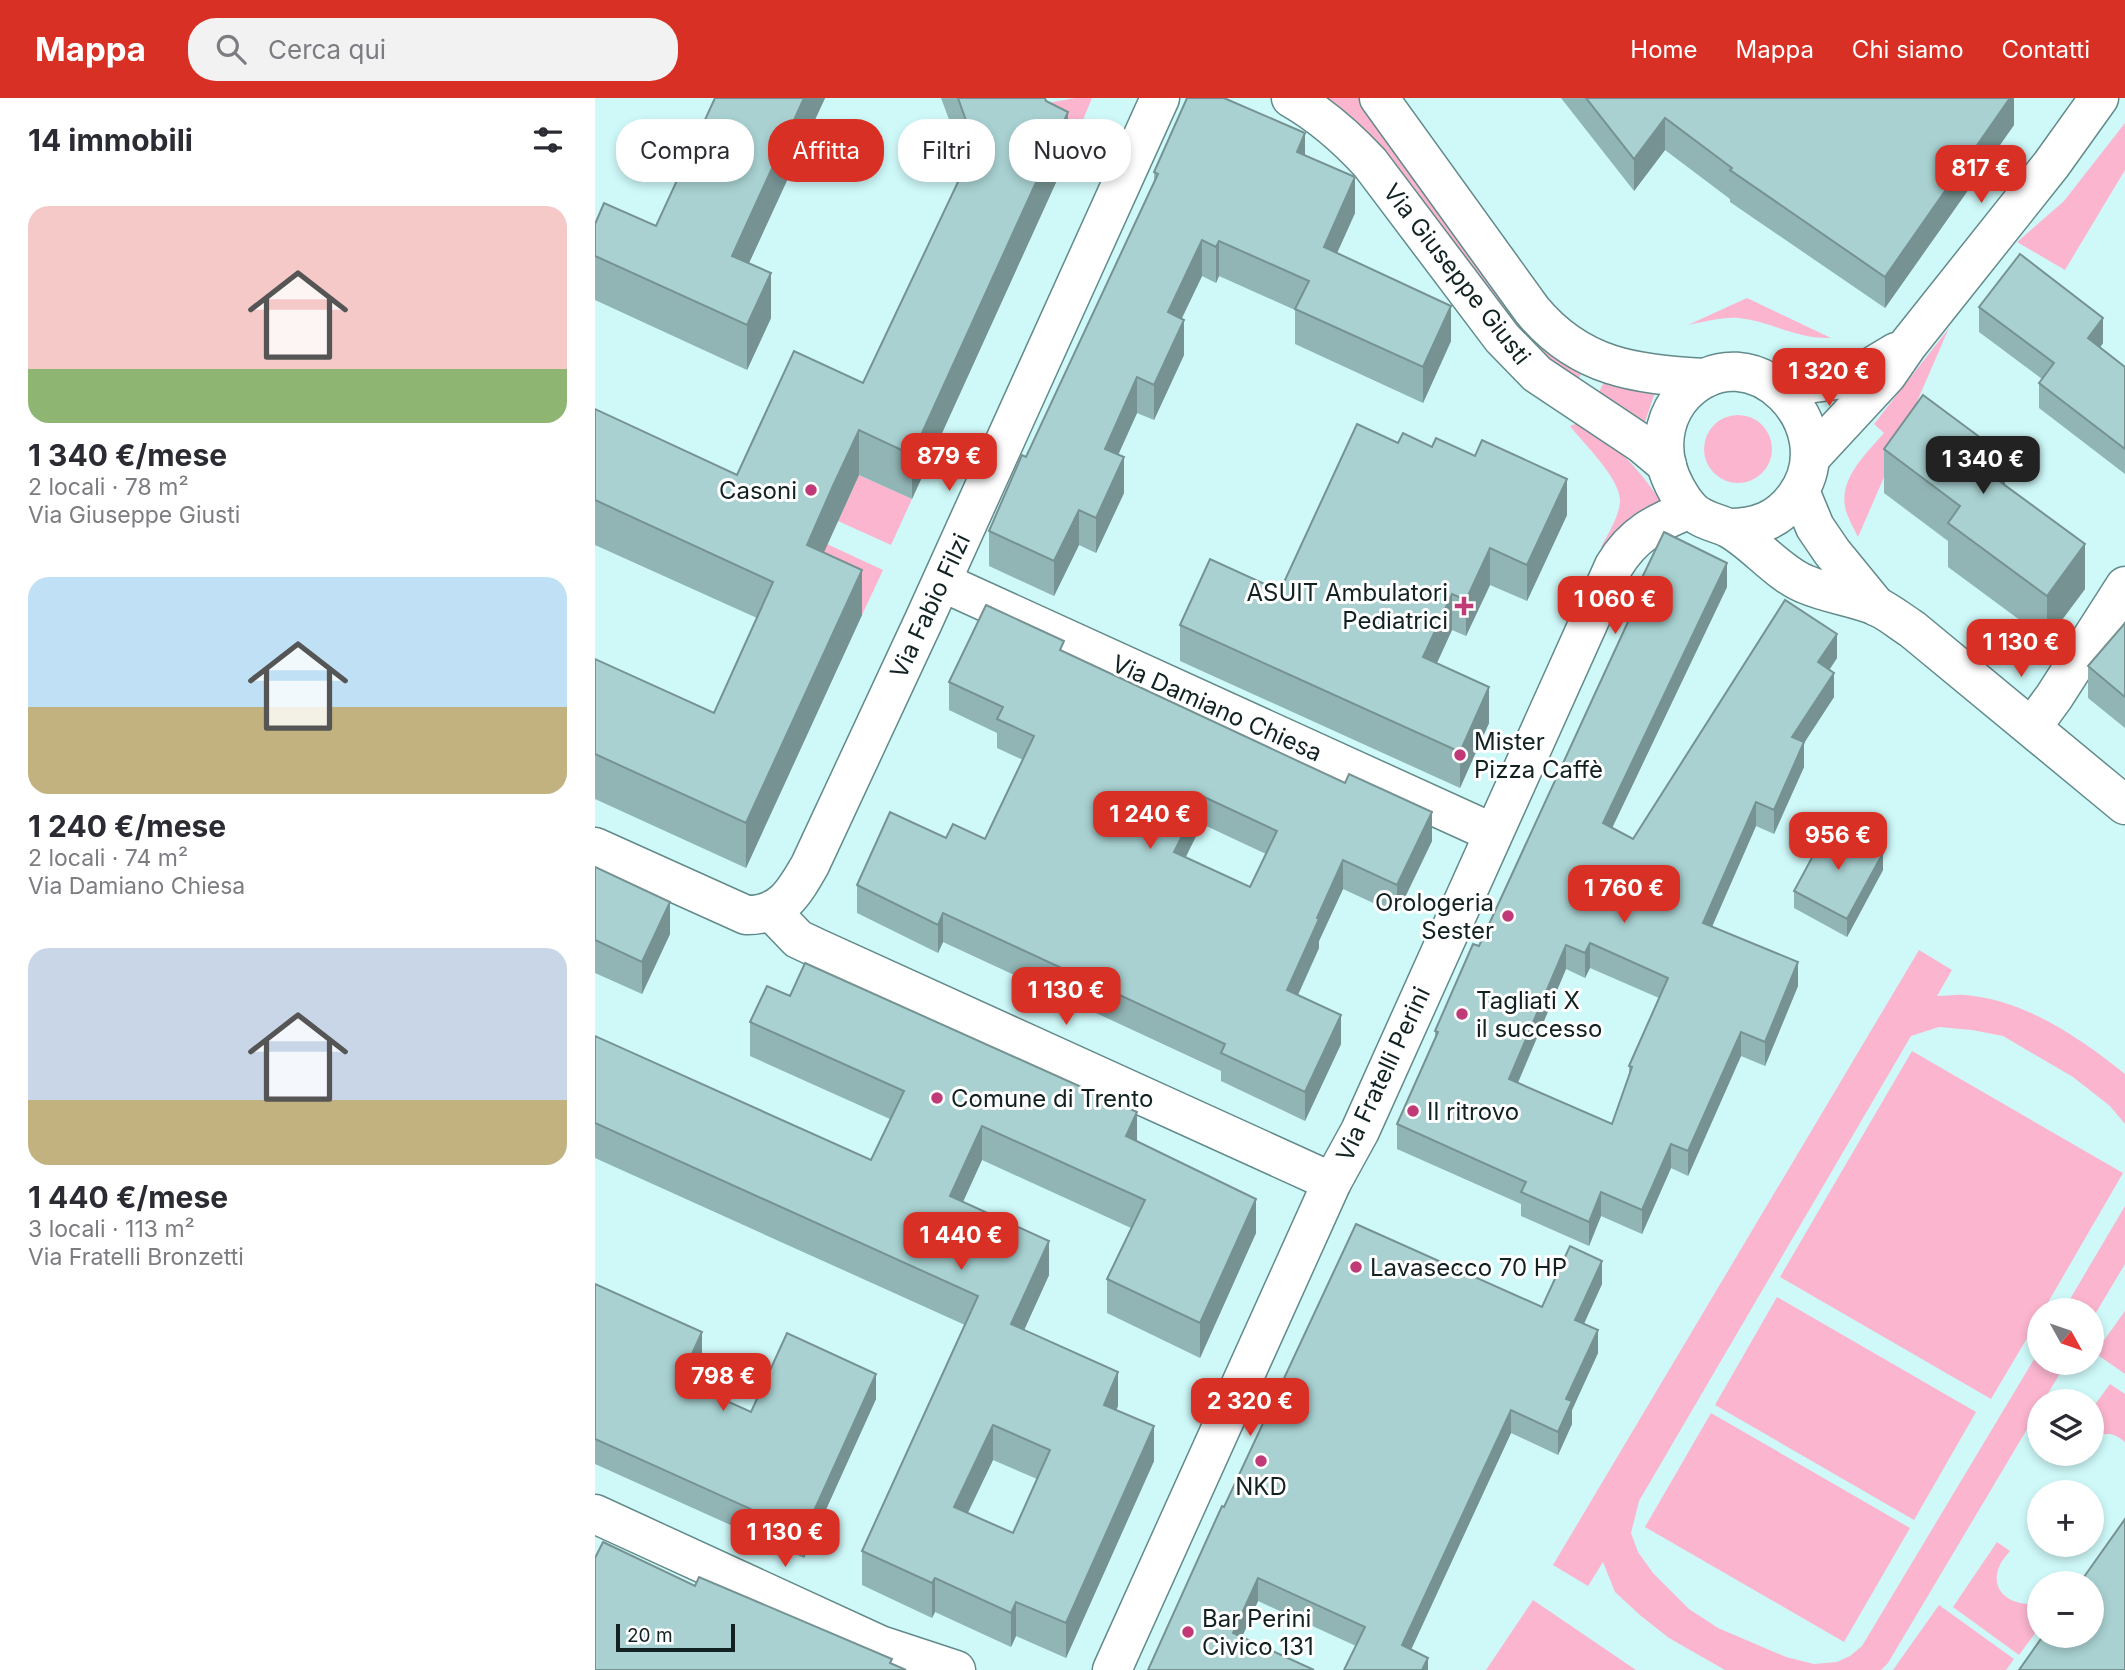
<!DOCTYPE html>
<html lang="it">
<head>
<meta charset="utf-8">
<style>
  body { margin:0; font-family:Inter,sans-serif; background:#f2f2f3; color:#2b2b33; height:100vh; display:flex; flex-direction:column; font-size:26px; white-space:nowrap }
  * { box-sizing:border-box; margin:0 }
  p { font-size:23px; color:#7c7c81 }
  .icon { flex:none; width:38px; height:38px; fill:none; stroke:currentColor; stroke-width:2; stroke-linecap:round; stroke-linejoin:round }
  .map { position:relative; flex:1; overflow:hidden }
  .panel { display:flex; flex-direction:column; background:#fff; width:595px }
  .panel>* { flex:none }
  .top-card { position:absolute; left:21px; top:21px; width:665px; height:63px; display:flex; gap:14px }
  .needle { width:46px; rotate:130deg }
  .fabs { position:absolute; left:1432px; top:1200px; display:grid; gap:14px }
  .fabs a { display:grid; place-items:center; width:77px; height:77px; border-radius:50%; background:#fff; box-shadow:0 4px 10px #0003; font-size:35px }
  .scale { position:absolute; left:21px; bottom:18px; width:119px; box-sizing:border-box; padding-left:7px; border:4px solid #122222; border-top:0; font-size:19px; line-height:24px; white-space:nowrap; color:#122222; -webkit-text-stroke:5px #fff; paint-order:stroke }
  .price { position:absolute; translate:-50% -60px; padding:0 16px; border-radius:14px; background:#d93025; color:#fff; font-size:23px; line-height:46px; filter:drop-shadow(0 2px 4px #0008) }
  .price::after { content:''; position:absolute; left:50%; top:42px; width:21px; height:16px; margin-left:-10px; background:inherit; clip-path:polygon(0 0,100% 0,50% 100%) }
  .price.on { background:#222; color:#fff }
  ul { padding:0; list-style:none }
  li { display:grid; align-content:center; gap:14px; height:371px; padding:0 28px }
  li span { display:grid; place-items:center; height:217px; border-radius:21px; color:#555 }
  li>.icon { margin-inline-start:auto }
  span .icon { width:126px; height:126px; fill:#fffc; stroke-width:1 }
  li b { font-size:30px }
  h2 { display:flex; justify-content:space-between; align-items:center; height:84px; padding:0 28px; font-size:30px }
  .chip { padding:0 24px; border-radius:28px; background:#fff; box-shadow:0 4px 10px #0003; font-size:24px; line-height:63px }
  .chip.on { background:#d93025; color:#fff }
  header { display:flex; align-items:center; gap:42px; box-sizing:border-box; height:98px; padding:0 35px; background:#d93025; color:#fff }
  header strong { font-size:33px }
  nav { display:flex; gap:38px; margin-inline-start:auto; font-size:24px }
  .search { width:490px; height:63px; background:#f2f2f3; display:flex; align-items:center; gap:18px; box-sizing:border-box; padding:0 24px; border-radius:28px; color:#7c7c81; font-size:26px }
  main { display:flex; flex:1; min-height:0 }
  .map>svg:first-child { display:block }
  .green { fill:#fbb5ce }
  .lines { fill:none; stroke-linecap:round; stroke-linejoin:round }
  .street-casing { stroke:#638a8a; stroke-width:41 }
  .secondary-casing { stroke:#638a8a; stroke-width:41 }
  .street { stroke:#fff; stroke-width:38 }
  .secondary { stroke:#fff; stroke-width:38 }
  .wall { fill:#91b4b4; fill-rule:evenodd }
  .shaded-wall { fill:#769292 }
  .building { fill:#a9d1d1; stroke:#769292; stroke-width:2; fill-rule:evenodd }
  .poi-dot { fill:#c13a78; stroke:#fff; stroke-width:2.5 }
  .labels { text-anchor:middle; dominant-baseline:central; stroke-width:6; stroke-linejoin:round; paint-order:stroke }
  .street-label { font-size:24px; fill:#122222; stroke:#fff }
  .poi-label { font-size:24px; fill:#122222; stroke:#fff; text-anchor:start }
</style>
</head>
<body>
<header>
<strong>Mappa</strong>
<div class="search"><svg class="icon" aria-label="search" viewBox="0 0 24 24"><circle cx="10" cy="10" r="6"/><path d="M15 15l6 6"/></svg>Cerca qui</div>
<nav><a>Home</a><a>Mappa</a><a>Chi siamo</a><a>Contatti</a></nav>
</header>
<main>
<section class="panel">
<h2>14 immobili<svg class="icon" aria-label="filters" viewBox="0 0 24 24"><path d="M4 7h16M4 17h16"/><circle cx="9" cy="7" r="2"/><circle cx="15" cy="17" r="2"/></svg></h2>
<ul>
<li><span style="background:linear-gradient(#f6c9c9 75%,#8fb573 0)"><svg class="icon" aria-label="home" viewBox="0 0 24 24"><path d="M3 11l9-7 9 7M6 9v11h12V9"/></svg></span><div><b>1 340 €/mese</b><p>2 locali · 78 m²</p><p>Via Giuseppe Giusti</p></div></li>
<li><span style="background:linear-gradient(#bfe0f5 60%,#c2b280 0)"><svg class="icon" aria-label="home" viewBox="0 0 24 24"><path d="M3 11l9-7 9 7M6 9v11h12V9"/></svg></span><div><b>1 240 €/mese</b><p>2 locali · 74 m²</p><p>Via Damiano Chiesa</p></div></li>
<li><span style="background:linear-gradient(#c9d6e8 70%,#c2b280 0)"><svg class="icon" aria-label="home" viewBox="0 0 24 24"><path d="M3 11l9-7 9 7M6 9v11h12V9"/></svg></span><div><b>1 440 €/mese</b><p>3 locali · 113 m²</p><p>Via Fratelli Bronzetti</p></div></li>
</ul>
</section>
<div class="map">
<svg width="1530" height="1572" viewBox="0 0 1530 1572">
  <rect width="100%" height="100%" fill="#cff9f9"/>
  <g class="green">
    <path d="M480 0H497L473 58 451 47 437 8Z"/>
    <path d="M721 0H766L987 274 981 286 962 275Z"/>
    <path d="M1530 25V72L1470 172 1422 144 1469 103Z"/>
    <path d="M1152 200 1236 240C1200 241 1176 223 1143 220 1127 219 1109 224 1093 227Z"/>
    <path d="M1354 230 1263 439C1259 431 1254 422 1251 413 1242 382 1271 356 1289 335L1279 326Z"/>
    <path d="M1009 284 1057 295 1059 297 1049 327 1002 298Z"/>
    <circle cx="1143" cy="351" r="34"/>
    <path d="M980 326C990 326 997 332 1005 338 1031 356 1049 379 1067 405 1035 415 1028 422 1012 452L1006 449C1013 436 1025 417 1025 402 1024 379 989 346 975 328Z"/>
    <path d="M264 377 317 401 296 447 243 423Z"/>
    <path d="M232 446 288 472 267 517 212 492Z"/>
    <path d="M1324 852 1357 872 1342 898C1351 898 1361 896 1370 897 1430 902 1484 939 1530 976V1026L1515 1008 1478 979 1408 938 1377 932 1344 929 1316 938 1044 1403 1036 1435 1043 1454 1058 1475 1094 1511 1123 1530 1191 1559 1219 1566 1242 1564 1255 1558 1267 1548 1444 1253V1265H1471L1448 1304H1444V1311L1293 1565 1286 1572H1130L1074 1540 1046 1518 1020 1494 1008 1464 993 1488 958 1467Z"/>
    <path d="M1317 953 1528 1075 1448 1213H1444V1220L1396 1301 1185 1179Z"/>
    <path d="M1530 1108V1166L1496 1223V1213H1468Z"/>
    <path d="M1182 1199 1381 1314 1319 1422 1120 1307Z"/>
    <path d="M1530 1213V1276L1500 1255Z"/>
    <path d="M1515 1286 1530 1296V1344C1518 1334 1510 1334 1496 1341V1312Z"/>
    <path d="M1116 1315 1315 1430 1249 1544 1050 1429Z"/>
    <path d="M1402 1444 1415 1453C1412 1457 1407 1462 1405 1467 1392 1495 1420 1510 1444 1505V1530L1424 1557 1358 1509Z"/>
    <path d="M938 1502 1041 1572H891Z"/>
    <path d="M1344 1507 1419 1561 1411 1572H1298Z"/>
  </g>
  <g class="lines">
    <defs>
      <g id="street">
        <path d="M1184 290 1241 282 1271 272 1301 254"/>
        <path d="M1216 359 1292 277 1312 248 1456 67 1504 0"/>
        <path d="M347 484 898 735"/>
        <path d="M1437 629 1459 599 1530 488"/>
        <path d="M0 749 151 817C186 818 199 795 215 767L329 522 565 0"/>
        <path d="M177 814 203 841 222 850 737 1084"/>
        <path d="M0 1416 285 1547 361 1572"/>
      </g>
      <g id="secondary">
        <path d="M696 0C726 17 751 39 775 65L907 240 942 276 1047 346 1072 367"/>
        <path d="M784 0 937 212C984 269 1041 277 1111 280"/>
        <path d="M1205 393 1220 429 1237 454 1282 509"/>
        <path d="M1133 430C1162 430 1184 422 1201 398 1251 328 1155 230 1090 295 1071 315 1065 342 1072 369 1076 383 1085 400 1095 411 1105 422 1120 424 1133 430 1158 443 1184 476 1210 486 1233 496 1259 499 1281 508 1294 514 1306 524 1317 531L1530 707"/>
        <path d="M517 1572 737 1084 765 1033 1019 468C1038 436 1061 425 1095 411"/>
      </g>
    </defs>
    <use href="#street" class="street-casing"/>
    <use href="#secondary" class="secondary-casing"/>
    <use href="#street" class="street"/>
    <use href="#secondary" class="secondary"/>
  </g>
  <g class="wall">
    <path d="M120 0H230L154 165 176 220 152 272 0 202V126L61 128Z"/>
    <path d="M346 0H450L473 58 317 401 264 377 237 435 228 455 267 517 151 770 0 701V561L119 615 162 520 0 447V311L142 377 268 285 371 67Z"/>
    <path d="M966 0H1419V27L1290 210 1135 104V101L1070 52 1039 93Z"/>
    <path d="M710 57 760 115 742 155 856 243 828 305 700 246V212L624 178 621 185 607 178 587 220 589 257 559 322 542 315 523 357 529 395 501 455 484 447 459 498 394 468V433L431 359 559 83V74Z"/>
    <path d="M1384 209 1508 245 1505 250 1530 269V376L1444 310V285L1447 281 1384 234Z"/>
    <path d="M1289 351 1410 387 1490 491 1452 542 1353 469V443L1289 395Z"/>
    <path d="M972 417 932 503 895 487 871 538 857 532 842 565 894 625 865 690 585 563V527L685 493Z"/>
    <path d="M1132 489 1017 730 1038 741 1242 560 1234 572 1239 599 1209 645V669L1179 736 1161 728 1117 829 1203 888 1170 968 1146 958 1093 1078 1076 1070 1047 1136 1006 1118 994 1148 926 1118V1106L802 1051V1026L840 940V933L884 848 1032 525V511ZM995 870 1064 900 1034 968V976L1017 1026 923 985 971 871 990 880Z"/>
    <path d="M1530 525V630L1493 600V568Z"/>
    <path d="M469 554 837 743 802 816 748 791 724 843V850L703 897 746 946 710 1023 626 983V973L348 844 343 855 262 815V787L351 740 390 741 428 662 402 650V635L354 612V584ZM607 726 671 756 655 789 591 759Z"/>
    <path d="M0 769 75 836 47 896 0 875Z"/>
    <path d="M1288 772 1252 839 1199 810V793Z"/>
    <path d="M155 924 542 1043 661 1135 605 1260 512 1215V1181L536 1130 387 1062 368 1104 454 1177 429 1232 523 1308 521 1312 559 1363 471 1560 421 1538 416 1549 340 1514 337 1520 267 1487V1453L370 1227 0 1060V938L276 1062 295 1021 155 958ZM398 1362 442 1381 418 1435 373 1415Z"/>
    <path d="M0 1186 107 1259 95 1286 156 1314 281 1301 209 1460 0 1366Z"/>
    <path d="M1007 1186 989 1226 1003 1255 977 1312V1326L963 1357 916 1335 816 1552 833 1572 761 1548 663 1503 647 1539 553 1572 629 1409 947 1209Z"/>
  </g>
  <g class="shaded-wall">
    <path d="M209 0H230L137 202V158Z"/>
    <path d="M1415 0H1419V27L1290 210V179Z"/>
    <path d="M473 14V58L317 401V357Z"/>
    <path d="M1070 20V52L1039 93V61Z"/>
    <path d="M710 35V70L702 54Z"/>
    <path d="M760 79V115L729 184V149Z"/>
    <path d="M607 142V178L573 249V214Z"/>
    <path d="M624 143V178L621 185V149Z"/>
    <path d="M176 175V220L152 272V227Z"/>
    <path d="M856 208V243L828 305V269Z"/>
    <path d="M1508 220V245L1493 266V240Z"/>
    <path d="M589 222V257L559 322V287Z"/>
    <path d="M542 279V315L510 386V351Z"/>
    <path d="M264 332V377L212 492V447Z"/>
    <path d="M1410 358V403L1396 377Z"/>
    <path d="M529 359V395L501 455V420Z"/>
    <path d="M972 381V417L932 503V467Z"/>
    <path d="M484 412V447L459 498V463Z"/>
    <path d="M1490 446V491L1452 542V498Z"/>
    <path d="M895 450V487L871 538V502Z"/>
    <path d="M1132 465V489L1008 749V725Z"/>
    <path d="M267 472V517L151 770V725Z"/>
    <path d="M857 496V532L828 595V559Z"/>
    <path d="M1242 536V560L1223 589V564Z"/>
    <path d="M1239 575V599L1209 645V669L1179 736V712L1197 639Z"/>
    <path d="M894 589V625L865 690V654Z"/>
    <path d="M607 698V726L579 782V754Z"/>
    <path d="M1161 704V728L1108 849V825Z"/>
    <path d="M837 714V743L802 816V787Z"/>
    <path d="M1288 755V772L1252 839V821Z"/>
    <path d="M748 762V791L724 843V850L692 921V892Z"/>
    <path d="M75 804V836L47 896V864Z"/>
    <path d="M348 815V844L343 855V827Z"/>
    <path d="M995 845V870L990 880V855Z"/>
    <path d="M971 847V871L914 1005V981Z"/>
    <path d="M1203 864V888L1170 968V944Z"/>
    <path d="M746 917V946L710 1023V994Z"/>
    <path d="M1146 934V958L1093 1078V1053Z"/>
    <path d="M542 1014V1048L531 1038Z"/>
    <path d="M387 1028V1062L355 1132V1098Z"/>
    <path d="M1076 1046V1070L1047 1136V1112Z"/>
    <path d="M1006 1094V1118L994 1148V1124Z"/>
    <path d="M661 1101V1135L605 1260V1225Z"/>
    <path d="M454 1143V1177L416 1261V1226Z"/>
    <path d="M1007 1163V1186L980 1245V1222Z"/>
    <path d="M1003 1232V1255L977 1312V1326L963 1357V1334L971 1301Z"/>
    <path d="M107 1234V1259L85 1307V1282Z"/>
    <path d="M523 1274V1308L509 1341V1307Z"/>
    <path d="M281 1276V1301L209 1460V1435Z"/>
    <path d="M916 1312V1335L807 1571V1547Z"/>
    <path d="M398 1327V1362L359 1443V1409Z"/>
    <path d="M559 1328V1363L471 1560V1525Z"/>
    <path d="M340 1480V1514L337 1520V1485Z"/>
    <path d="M663 1480V1503L638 1559V1535Z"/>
    <path d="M421 1504V1538L416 1549V1515Z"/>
    <path d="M833 1560V1572H827Z"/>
  </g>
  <g class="building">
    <path d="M120 0H209L137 158 176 175 152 227 0 158V126L9 105 61 128Z"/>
    <path d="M363 0H450L451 3 473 14 317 357 264 332 237 390 212 447 267 472 151 725 0 656V561L119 615 178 484 0 402V311L142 377 199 253 268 285 380 48Z"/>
    <path d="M592 0H629L710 35 702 54 760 79 729 149 856 208 828 269 700 211 714 183 624 143 621 149 607 142 573 214 589 222 559 287 542 279 510 351 529 359 501 420 484 412 459 463 394 433 427 357 431 359 563 76 559 74Z"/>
    <path d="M991 0H1415L1290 179 1135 72 1137 70 1070 20 1039 61Z"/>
    <path d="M1425 156 1508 220 1493 240 1530 269V351L1444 285 1459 265 1384 209Z"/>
    <path d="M1328 297 1410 358 1396 377 1490 446 1452 498 1353 425 1365 408 1289 351Z"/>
    <path d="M762 326 803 345 808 335 837 349 841 340 880 358 887 342 972 381 932 467 895 450 871 502 857 496 828 559 894 589 865 654 585 527 615 461 685 493Z"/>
    <path d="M1069 434 1132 465 1008 725 1038 741 1190 502 1242 536 1223 564 1239 575 1197 639 1209 644 1179 712 1161 704 1108 825 1203 864 1170 944 1146 934 1093 1053 1076 1046 1047 1112 1006 1094 994 1124 926 1094 931 1084 802 1026 843 934 840 933 878 846 884 848 1038 513 1032 511ZM995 845 1073 880 1034 968 1037 969 1017 1026 914 981 971 847 990 855Z"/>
    <path d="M391 507 469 543 465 552 750 685 754 676 837 714 802 787 748 762 722 820 724 821 692 892 746 917 710 994 626 955 630 946 348 815 343 827 262 787 295 714 351 740 358 726 390 741 439 638 402 621 408 609 354 584ZM607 698 682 733 655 789 579 754Z"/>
    <path d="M1530 525V599L1493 568Z"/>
    <path d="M1235 726 1288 755 1252 821 1199 793Z"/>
    <path d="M0 769 75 804 47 864 0 842Z"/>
    <path d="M210 865 542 1014 531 1038 661 1101 605 1225 512 1181 550 1102 387 1028 355 1098 454 1143 416 1226 523 1274 509 1307 559 1328 471 1525 421 1504 416 1515 340 1480 337 1485 267 1453 383 1198 0 1025V938L276 1062 309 993 155 924 172 888 195 898ZM398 1327 455 1352 418 1435 359 1409Z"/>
    <path d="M761 1126 947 1209 975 1148 1007 1163 980 1222 1003 1232 971 1301 977 1303 963 1334 916 1312 807 1547 833 1560 827 1572H749L770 1529 663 1480 638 1535 719 1572H553L627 1408 629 1409Z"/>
    <path d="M0 1186 107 1234 85 1282 156 1314 192 1235 281 1276 209 1435 0 1341Z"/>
    <path d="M1530 1421V1572H1424L1448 1538H1496V1486H1484Z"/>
    <path d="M8 1444 100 1488 104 1479 297 1561 295 1565 311 1572H0V1460Z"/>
  </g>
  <g class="poi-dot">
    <circle cx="216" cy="392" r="7"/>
    <path d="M865.5 497.5h7v7h7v7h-7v7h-7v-7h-7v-7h7z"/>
    <circle cx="865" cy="657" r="7"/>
    <circle cx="913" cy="818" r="7"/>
    <circle cx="867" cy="916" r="7"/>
    <circle cx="342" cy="1000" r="7"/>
    <circle cx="818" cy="1013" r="7"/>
    <circle cx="761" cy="1169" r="7"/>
    <circle cx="666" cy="1363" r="7"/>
    <circle cx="593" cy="1534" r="7"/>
  </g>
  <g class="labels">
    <g class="street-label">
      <text transform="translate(862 176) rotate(52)">Via Giuseppe Giusti</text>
      <text transform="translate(335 508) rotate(-65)">Via Fabio Filzi</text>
      <text transform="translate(622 610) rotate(24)">Via Damiano Chiesa</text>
      <text transform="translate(788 976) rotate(-65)">Via Fratelli Perini</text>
    </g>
    <g class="poi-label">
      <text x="202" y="392" text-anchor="end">Casoni</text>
      <text x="853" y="494" text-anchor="end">ASUIT Ambulatori<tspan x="853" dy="28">Pediatrici</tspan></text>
      <text x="879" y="643">Mister<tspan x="879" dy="28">Pizza Caffè</tspan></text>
      <text x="899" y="804" text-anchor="end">Orologeria<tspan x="899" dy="28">Sester</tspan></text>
      <text x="881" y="902">Tagliati X<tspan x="881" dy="28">il successo</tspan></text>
      <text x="356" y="1000">Comune di Trento</text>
      <text x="832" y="1013">Il ritrovo</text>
      <text x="775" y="1169">Lavasecco 70 HP</text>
      <text x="666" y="1388" text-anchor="middle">NKD</text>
      <text x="607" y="1520">Bar Perini<tspan x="607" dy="28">Civico 131</tspan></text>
    </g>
  </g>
</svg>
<div class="fabs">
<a><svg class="needle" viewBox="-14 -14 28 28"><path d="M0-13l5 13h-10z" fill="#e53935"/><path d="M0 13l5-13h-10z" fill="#7c7c81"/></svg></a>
<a><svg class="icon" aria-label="layers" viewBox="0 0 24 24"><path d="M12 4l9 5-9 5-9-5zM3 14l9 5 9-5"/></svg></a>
<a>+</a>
<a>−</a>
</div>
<div class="scale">20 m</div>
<b class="price" style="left:1386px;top:107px">817 €</b>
<b class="price" style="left:1234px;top:310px">1 320 €</b>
<b class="price" style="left:354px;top:395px">879 €</b>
<b class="price on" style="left:1388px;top:398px">1 340 €</b>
<b class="price" style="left:1020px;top:538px">1 060 €</b>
<b class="price" style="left:1426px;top:581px">1 130 €</b>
<b class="price" style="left:555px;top:753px">1 240 €</b>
<b class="price" style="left:1243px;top:774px">956 €</b>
<b class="price" style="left:1029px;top:827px">1 760 €</b>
<b class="price" style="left:471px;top:929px">1 130 €</b>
<b class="price" style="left:366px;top:1174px">1 440 €</b>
<b class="price" style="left:128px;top:1315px">798 €</b>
<b class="price" style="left:655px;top:1340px">2 320 €</b>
<b class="price" style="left:190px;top:1471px">1 130 €</b>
<div class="top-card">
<a class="chip">Compra</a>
<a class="chip on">Affitta</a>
<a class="chip">Filtri</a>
<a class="chip">Nuovo</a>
</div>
</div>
</main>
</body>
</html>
